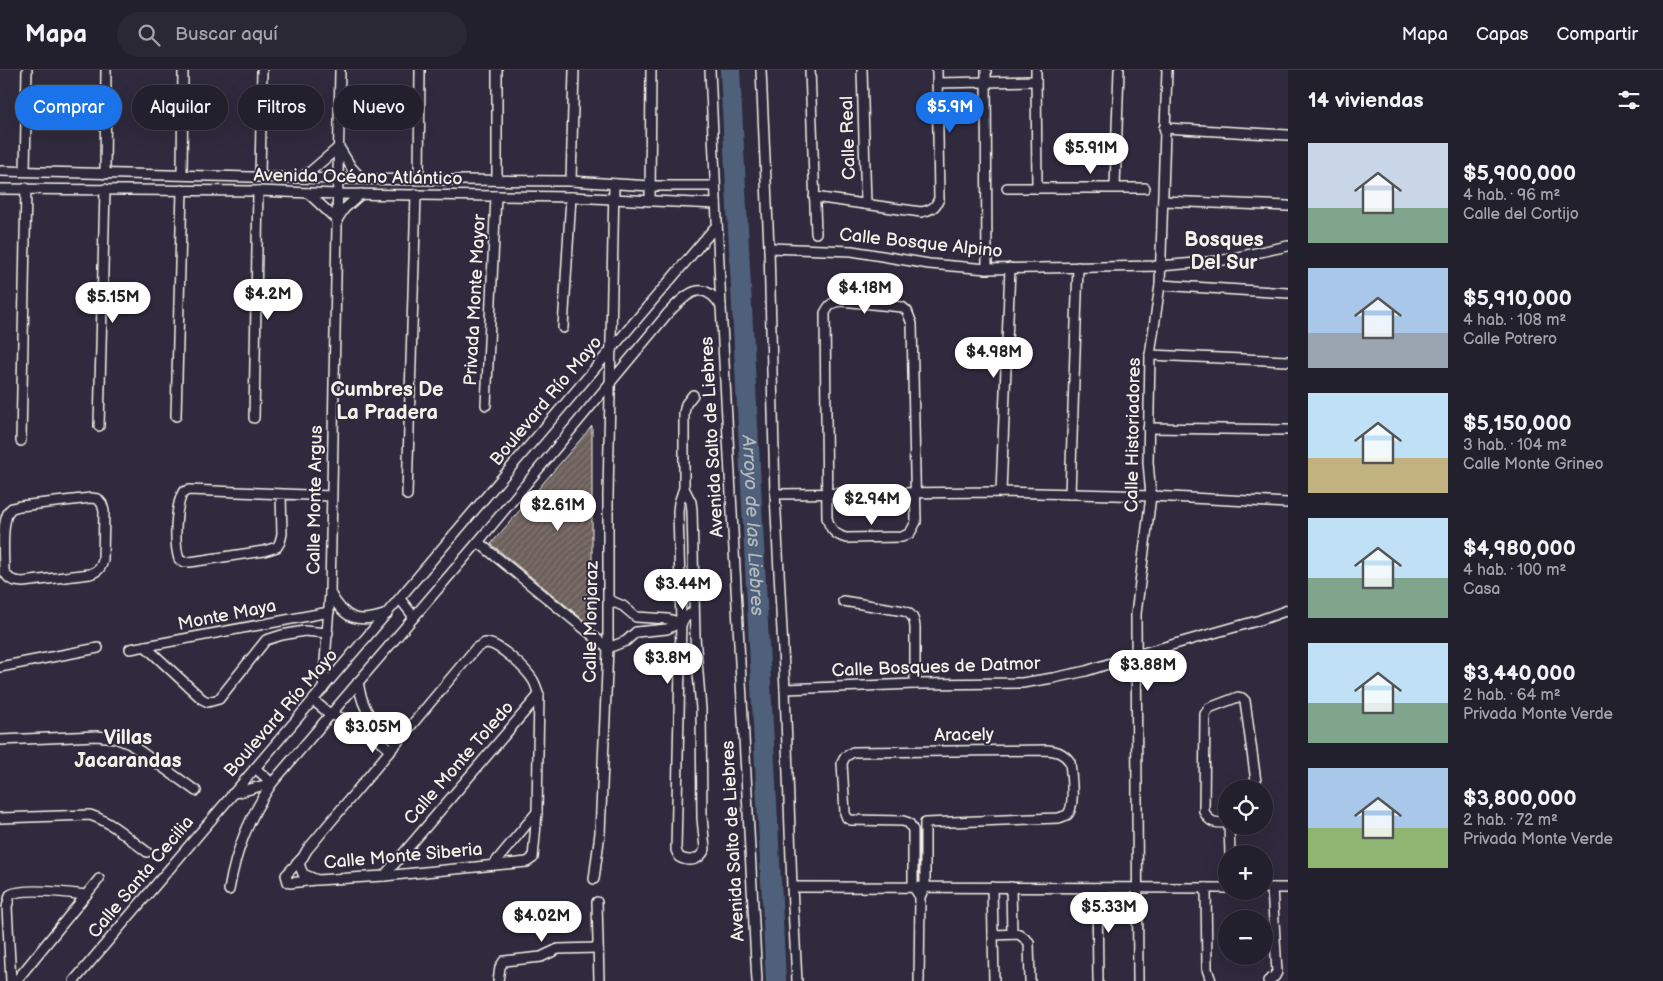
<!DOCTYPE html>
<html lang="es">
<head>
<meta charset="utf-8">
<style>
  body { margin:0; font-family:"Balsamiq Sans",sans-serif; background:#2b2836; color:#f1f3f6; height:100vh; display:flex; flex-direction:column; font-size:19px; white-space:nowrap }
  * { box-sizing:border-box; margin:0 }
  p { font-size:16px; color:#a3a3aa }
  .icon { flex:none; width:28px; height:28px; fill:none; stroke:currentColor; stroke-width:2; stroke-linecap:round; stroke-linejoin:round }
  .map { position:relative; flex:1; overflow:hidden }
  .drawer { display:flex; flex-direction:column; background:#23202e; width:375px }
  .drawer>* { flex:none }
  .top-card { position:absolute; left:15px; top:15px; width:475px; height:45px; display:flex; gap:10px }
  .tools { position:absolute; left:1218px; top:710px; display:grid; gap:10px }
  .tools a { display:grid; place-items:center; width:55px; height:55px; border-radius:50%; background:#23202e; box-shadow:0 5px 20px #0002,0 0 0 1px #403e4a; font-size:25px }
  .price { position:absolute; translate:-50% -42px; padding:0 11px; border-radius:18px; background:#fff; color:#222; font-size:16px; line-height:32px; filter:drop-shadow(0 1px 2px #0008) }
  .price::after { content:''; position:absolute; left:50%; top:30px; width:15px; height:11px; margin-left:-8px; background:inherit; clip-path:polygon(0 0,100% 0,50% 100%) }
  .price.active { background:#1a73e8; color:#fff }
  ul { padding:0; list-style:none }
  li { display:flex; align-items:center; gap:15px; height:125px; padding:0 20px }
  li span { display:grid; place-items:center; flex:none; width:140px; height:100px; border-radius:0px; color:#555 }
  li>.icon { margin-inline-start:auto }
  span .icon { width:60px; height:60px; fill:#fffc; stroke-width:1 }
  li b { font-size:21px }
  h2 { display:flex; justify-content:space-between; align-items:center; height:60px; padding:0 20px; font-size:21px }
  .pill { padding:0 18px; border-radius:22px; background:#23202e; box-shadow:0 5px 20px #0002,0 0 0 1px #403e4a; font-size:18px; line-height:45px }
  .pill.active { background:#1a73e8; color:#fff }
  header { display:flex; align-items:center; gap:30px; box-sizing:border-box; height:70px; padding:0 25px; background:#23202e; border-bottom:1px solid #403e4a }
  header strong { font-size:24px }
  nav { display:flex; gap:28px; margin-inline-start:auto; font-size:18px }
  .search { width:350px; height:45px; background:#2b2836; display:flex; align-items:center; gap:12px; box-sizing:border-box; padding:0 18px; border-radius:28px; color:#a3a3aa; font-size:19px }
  main { display:flex; flex:1; min-height:0 }
  .map>svg:first-child { display:block }
  .lines { fill:none; stroke-linecap:round; stroke-linejoin:round }
  .river { stroke:#50607a; stroke-width:20 }
  .building { fill:url(#building-hatch); stroke:#f4f1e8 }
  .street-casing { stroke:#f4f1e8; stroke-width:12 }
  .street { stroke:#2f2a3d; stroke-width:9 }
  .labels { text-anchor:middle; dominant-baseline:central; stroke-width:4; stroke-linejoin:round; paint-order:stroke }
  .street-label { font-size:18px; fill:#f4f1e8; stroke:#2f2a3d }
  .water-label { font-size:19px; font-style:italic; fill:#b2b7bc; stroke:#2f2a3d }
  .quarter-label { font-size:20px; font-weight:bold; fill:#f4f1e8; stroke:#2f2a3d }
</style>
</head>
<body>
<header>
<strong>Mapa</strong>
<div class="search"><svg class="icon" aria-label="search" viewBox="0 0 24 24"><circle cx="10" cy="10" r="6"/><path d="M15 15l6 6"/></svg>Buscar aquí</div>
<nav><a>Mapa</a><a>Capas</a><a>Compartir</a></nav>
</header>
<main>
<div class="map">
<svg width="1288" height="911" viewBox="0 0 1288 911">
  <defs>
    <pattern id="building-hatch" width="6" height="6" patternUnits="userSpaceOnUse" patternTransform="scale(1.25)"><rect width="6" height="6" fill="#6d605b"/><path d="M-1 1l2-2M0 6l6-6M5 7l2-2" fill="none" stroke="#827773"/></pattern>
  </defs>
  <rect width="100%" height="100%" fill="#2f2a3d"/>
  <filter id="ink" filterUnits="userSpaceOnUse"><feTurbulence type="fractalNoise" baseFrequency=".02" numOctaves="2"/><feDisplacementMap in="SourceGraphic" scale="10" xChannelSelector="R" yChannelSelector="G"/><feConvolveMatrix kernelMatrix="1 2 1 2 8 2 1 2 1" color-interpolation-filters="sRGB"/></filter>
  <g filter="url(#ink)">
    <g class="lines">
      <path class="river" id="s1" d="M730 0 776 911"/>
    </g>
    <path class="building" d="M592 356V557L491 474Z"/>
    <g class="lines">
      <defs>
        <g id="street">
          <path d="M710 0 721 236 757 911"/>
          <path d="M761 0 769 178 775 424 785 619 792 817 797 911"/>
          <path d="M810 0 816 163"/>
          <path d="M862 0 866 134"/>
          <path d="M986 0 987 199"/>
          <path d="M1036 0 1037 118"/>
          <path d="M937 13 1036 11"/>
          <path d="M1164 58 1288 65"/>
          <path d="M0 101 338 109 571 111 650 116H715"/>
          <path d="M25 101 27 0"/>
          <path d="M105 104 106 0"/>
          <path d="M182 104 183 0"/>
          <path d="M260 106 262 0"/>
          <path d="M300 108 311 101 339 77 351 97 362 109"/>
          <path d="M419 109 420 0"/>
          <path d="M497 110V0"/>
          <path d="M571 111 574 0"/>
          <path d="M1115 117 1119 0"/>
          <path d="M1007 118H1145"/>
          <path d="M0 119 258 121 337 124 571 127 716 134"/>
          <path d="M308 123 337 150 344 139 361 124"/>
          <path d="M814 127 921 142C931 140 935 138 939 129L937 0"/>
          <path d="M650 130 651 0"/>
          <path d="M1163 131 1288 136"/>
          <path d="M769 178 852 181 929 194 987 199 1160 196 1219 191 1288 176"/>
          <path d="M1160 215 1288 223"/>
          <path d="M841 231 902 237 907 241 912 254 916 452 910 463 902 467 846 468C835 465 830 459 827 448L825 243C829 235 832 232 841 231Z"/>
          <path d="M563 258 571 127"/>
          <path d="M1150 285 1288 291"/>
          <path d="M486 335 496 126"/>
          <path d="M176 346 182 120"/>
          <path d="M254 348 258 121"/>
          <path d="M99 356 105 119"/>
          <path d="M1148 358 1288 360"/>
          <path d="M21 371 26 118"/>
          <path d="M684 418 691 432 692 440 695 567 701 639 702 748 705 779C700 790 690 793 679 787L676 780 681 552 678 441 679 433 684 418V343L686 334 693 325"/>
          <path d="M1001 422 1010 198"/>
          <path d="M281 424 282 464 280 472 277 477 264 481 190 492H183L179 489C174 474 175 437 183 422L189 420 331 426"/>
          <path d="M775 424 1001 422 1151 426 1288 433"/>
          <path d="M1070 424 1078 197"/>
          <path d="M407 425 416 124"/>
          <path d="M91 428 98 429 102 434 104 441 103 490C101 499 98 501 90 504L23 512C12 511 9 510 4 501 4 486 0 446 12 438 13 438 19 436 20 436Z"/>
          <path d="M478 472 608 578 626 571 636 562 667 559 681 552 694 540"/>
          <path d="M330 523C345 550 358 554 387 544"/>
          <path d="M400 529 414 547"/>
          <path d="M609 530 623 536 636 547 668 549 682 553"/>
          <path d="M843 531 904 541C912 544 914 548 915 557V614"/>
          <path d="M485 573C498 572 526 599 533 610 536 615 537 620 539 625L537 742 533 788 527 792 384 806 317 810 303 804 299 794 307 780 476 578Z"/>
          <path d="M145 576 202 629 208 632 219 629 266 570 282 565 304 561 328 563"/>
          <path d="M130 579 329 542"/>
          <path d="M0 597 98 578"/>
          <path d="M358 612C363 644 374 653 397 673"/>
          <path d="M323 619 330 523 340 0"/>
          <path d="M785 619 915 614 1022 613 1053 608 1086 601 1136 585 1260 550 1288 540"/>
          <path d="M314 631 331 645 350 650 368 660 391 681"/>
          <path d="M0 670 97 666 115 668 130 674 196 721"/>
          <path d="M232 724 272 713 478 472 668 243C686 225 702 207 721 236"/>
          <path d="M0 748 90 745C112 752 128 768 147 782"/>
          <path d="M1226 753C1215 753 1209 753 1204 741L1205 644 1209 638 1238 627 1242 628 1245 631 1257 719"/>
          <path d="M1229 756 1230 784"/>
          <path d="M301 789 286 805 288 812 290 813 315 810"/>
          <path d="M493 795 537 742"/>
          <path d="M384 806 539 625"/>
          <path d="M594 809 600 763 608 578V425L614 114"/>
          <path d="M792 817 1226 818"/>
          <path d="M992 817 994 911"/>
          <path d="M1011 817 1012 864"/>
          <path d="M1097 818 1098 911"/>
          <path d="M1206 818 1207 899 1211 911"/>
          <path d="M1264 818H1288"/>
          <path d="M229 820C236 779 249 748 272 713L255 698"/>
          <path d="M597 832 599 911"/>
          <path d="M993 865 1019 864 1029 872 1030 911"/>
          <path d="M11 911 7 837 10 825C22 817 70 823 86 825"/>
          <path d="M16 911 99 809"/>
          <path d="M74 911 717 155"/>
          <path d="M498 911 500 897 504 891 541 887 558 879 598 878"/>
          <path d="M919 911 920 827 925 816V753L1059 748C1061 747 1065 746 1067 745 1076 737 1071 704 1070 692 1064 683 1057 681 1047 680L853 682 845 687 842 693 845 743 847 748 851 750 903 751 909 753 913 760V816L920 827"/>
          <path d="M1138 911 1136 544 1151 426 1148 392 1150 285 1160 215 1167 0"/>
          <path d="M1268 911 1275 906 1277 902 1272 818"/>
        </g>
      </defs>
      <use href="#street" class="street-casing"/>
      <use href="#street" class="street"/>
    </g>
  </g>
  <g class="labels">
    <g class="street-label">
      <text transform="translate(848 68) rotate(-92)">Calle Real</text>
      <text transform="translate(358 107) rotate(1)">Avenida Océano Atlántico</text>
      <text transform="translate(921 173) rotate(6)">Calle Bosque Alpino</text>
      <text transform="translate(475 230) rotate(-87)">Privada Monte Mayor</text>
      <text transform="translate(546 331) rotate(-50)">Boulevard Río Mayo</text>
      <text transform="translate(1133 365) rotate(-89)">Calle Historiadores</text>
      <text transform="translate(712 367) rotate(-93)">Avenida Salto de Liebres</text>
      <text transform="translate(315 430) rotate(-89)">Calle Monte Argus</text>
      <text transform="translate(227 545) rotate(-11)">Monte Maya</text>
      <text transform="translate(591 552) rotate(-89)">Calle Monjaraz</text>
      <text transform="translate(936 597) rotate(-2)">Calle Bosques de Datmor</text>
      <text transform="translate(281 643) rotate(-49)">Boulevard Río Mayo</text>
      <text transform="translate(964 665) rotate(-1)">Aracely</text>
      <text transform="translate(459 693) rotate(-49)">Calle Monte Toledo</text>
      <text transform="translate(733 771) rotate(-93)">Avenida Salto de Liebres</text>
      <text transform="translate(403 786) rotate(-5)">Calle Monte Siberia</text>
      <text transform="translate(141 807) rotate(-50)">Calle Santa Cecilia</text>
    </g>
    <g class="water-label">
      <text stroke="none"><textPath href="#s1" startOffset="456">Arroyo de las Liebres</textPath></text>
    </g>
    <g class="quarter-label">
      <text x="1224" y="170">Bosques<tspan x="1224" dy="23">Del Sur</tspan></text>
      <text x="387" y="320">Cumbres De<tspan x="387" dy="23">La Pradera</tspan></text>
      <text x="128" y="668">Villas<tspan x="128" dy="23">Jacarandas</tspan></text>
    </g>
  </g>
</svg>
<div class="tools">
<a><svg class="icon" aria-label="locate" viewBox="0 0 24 24"><circle cx="12" cy="12" r="6"/><path d="M12 2v4M12 18v4M2 12h4M18 12h4"/></svg></a>
<a>+</a>
<a>−</a>
</div>
<b class="price active" style="left:950px;top:64px">$5.9M</b>
<b class="price" style="left:1091px;top:105px">$5.91M</b>
<b class="price" style="left:865px;top:245px">$4.18M</b>
<b class="price" style="left:268px;top:251px">$4.2M</b>
<b class="price" style="left:113px;top:254px">$5.15M</b>
<b class="price" style="left:994px;top:309px">$4.98M</b>
<b class="price" style="left:872px;top:456px">$2.94M</b>
<b class="price" style="left:558px;top:462px">$2.61M</b>
<b class="price" style="left:683px;top:541px">$3.44M</b>
<b class="price" style="left:668px;top:615px">$3.8M</b>
<b class="price" style="left:1148px;top:622px">$3.88M</b>
<b class="price" style="left:373px;top:684px">$3.05M</b>
<b class="price" style="left:1109px;top:864px">$5.33M</b>
<b class="price" style="left:542px;top:873px">$4.02M</b>
<div class="top-card">
<a class="pill active">Comprar</a>
<a class="pill">Alquilar</a>
<a class="pill">Filtros</a>
<a class="pill">Nuevo</a>
</div>
</div>
<section class="drawer">
<h2>14 viviendas<svg class="icon" aria-label="filters" viewBox="0 0 24 24"><path d="M4 7h16M4 17h16"/><circle cx="9" cy="7" r="2"/><circle cx="15" cy="17" r="2"/></svg></h2>
<ul>
<li><span style="background:linear-gradient(#c9d6e8 65%,#7fa58c 0)"><svg class="icon" aria-label="home" viewBox="0 0 24 24"><path d="M3 11l9-7 9 7M6 9v11h12V9"/></svg></span><div><b>$5,900,000</b><p>4 hab. · 96 m²</p><p>Calle del Cortijo</p></div></li>
<li><span style="background:linear-gradient(#a9c7e8 65%,#9aa5b1 0)"><svg class="icon" aria-label="home" viewBox="0 0 24 24"><path d="M3 11l9-7 9 7M6 9v11h12V9"/></svg></span><div><b>$5,910,000</b><p>4 hab. · 108 m²</p><p>Calle Potrero</p></div></li>
<li><span style="background:linear-gradient(#bfe0f5 65%,#c2b280 0)"><svg class="icon" aria-label="home" viewBox="0 0 24 24"><path d="M3 11l9-7 9 7M6 9v11h12V9"/></svg></span><div><b>$5,150,000</b><p>3 hab. · 104 m²</p><p>Calle Monte Grineo</p></div></li>
<li><span style="background:linear-gradient(#bfe0f5 60%,#7fa58c 0)"><svg class="icon" aria-label="home" viewBox="0 0 24 24"><path d="M3 11l9-7 9 7M6 9v11h12V9"/></svg></span><div><b>$4,980,000</b><p>4 hab. · 100 m²</p><p>Casa</p></div></li>
<li><span style="background:linear-gradient(#bfe0f5 60%,#7fa58c 0)"><svg class="icon" aria-label="home" viewBox="0 0 24 24"><path d="M3 11l9-7 9 7M6 9v11h12V9"/></svg></span><div><b>$3,440,000</b><p>2 hab. · 64 m²</p><p>Privada Monte Verde</p></div></li>
<li><span style="background:linear-gradient(#a9c7e8 60%,#8fb573 0)"><svg class="icon" aria-label="home" viewBox="0 0 24 24"><path d="M3 11l9-7 9 7M6 9v11h12V9"/></svg></span><div><b>$3,800,000</b><p>2 hab. · 72 m²</p><p>Privada Monte Verde</p></div></li>
</ul>
</section>
</main>
</body>
</html>
